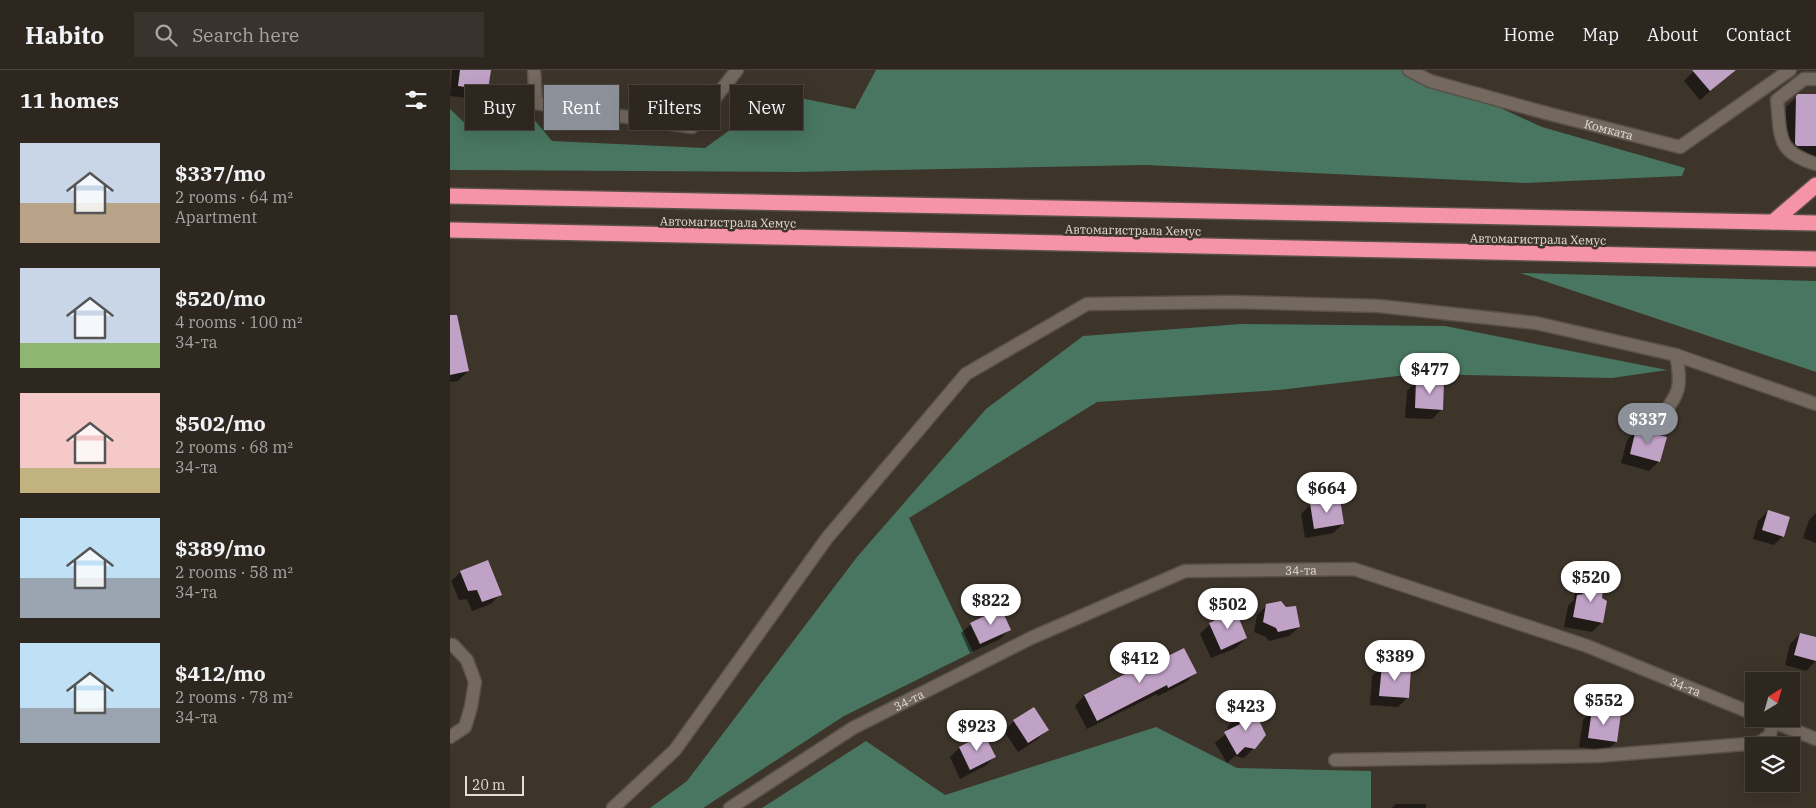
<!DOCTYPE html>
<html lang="en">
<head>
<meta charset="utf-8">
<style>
  body { margin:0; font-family:"IBM Plex Serif",serif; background:#3a332d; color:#f1f3f6; height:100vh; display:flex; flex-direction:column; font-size:19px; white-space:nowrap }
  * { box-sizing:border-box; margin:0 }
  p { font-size:16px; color:#a7a5a5 }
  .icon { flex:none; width:28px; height:28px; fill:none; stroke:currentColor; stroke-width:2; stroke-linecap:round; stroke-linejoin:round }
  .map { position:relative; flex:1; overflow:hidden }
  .panel { display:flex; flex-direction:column; background:#2e2720; width:450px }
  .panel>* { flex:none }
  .hud { position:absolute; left:15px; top:15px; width:475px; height:45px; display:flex; gap:10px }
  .needle { width:32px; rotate:37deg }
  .controls { position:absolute; left:1295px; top:602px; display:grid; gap:10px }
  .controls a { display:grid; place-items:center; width:55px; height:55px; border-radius:0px; background:#2e2720; box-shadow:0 5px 20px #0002,0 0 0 1px #49443e; font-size:25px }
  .scale { position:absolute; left:15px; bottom:12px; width:59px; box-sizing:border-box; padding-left:5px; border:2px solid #e3ddd7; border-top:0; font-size:14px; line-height:18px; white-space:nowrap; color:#e3ddd7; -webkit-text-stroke:4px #3d342a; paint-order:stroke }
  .price { position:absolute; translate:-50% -42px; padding:0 11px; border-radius:18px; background:#fff; color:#222; font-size:16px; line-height:32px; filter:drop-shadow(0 1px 2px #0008) }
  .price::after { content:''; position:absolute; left:50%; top:30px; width:15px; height:11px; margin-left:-8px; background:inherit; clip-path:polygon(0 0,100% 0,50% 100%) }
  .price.active { background:#8c9099; color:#fff }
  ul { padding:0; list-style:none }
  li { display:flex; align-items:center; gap:15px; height:125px; padding:0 20px }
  li span { display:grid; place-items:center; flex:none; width:140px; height:100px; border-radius:0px; color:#555 }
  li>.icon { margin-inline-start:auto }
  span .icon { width:60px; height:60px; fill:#fffc; stroke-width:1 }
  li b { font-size:21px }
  h2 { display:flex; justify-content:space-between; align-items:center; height:60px; padding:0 20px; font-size:21px }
  .tag { padding:0 18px; border-radius:0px; background:#2e2720; box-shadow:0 5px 20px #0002,0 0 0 1px #49443e; font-size:18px; line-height:45px }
  .tag.active { background:#8c9099; color:#fff }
  header { display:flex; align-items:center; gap:30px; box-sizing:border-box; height:70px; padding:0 25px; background:#2e2720; border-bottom:1px solid #49443e }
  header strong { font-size:24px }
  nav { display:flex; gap:28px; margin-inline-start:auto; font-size:18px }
  .search { width:350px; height:45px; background:#3a332d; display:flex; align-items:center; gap:12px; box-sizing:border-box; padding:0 18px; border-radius:0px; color:#a7a5a5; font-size:19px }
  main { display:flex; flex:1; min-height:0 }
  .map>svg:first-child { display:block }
  .forest { fill:#487660 }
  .shadow { fill:#0007 }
  .building { fill:#c1a2c7 }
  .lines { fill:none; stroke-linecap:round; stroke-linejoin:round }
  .minor-casing { stroke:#595149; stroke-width:15 }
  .highway-casing { stroke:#595149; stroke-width:18 }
  .minor { stroke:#74695e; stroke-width:12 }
  .highway { stroke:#f494a6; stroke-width:15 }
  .labels { text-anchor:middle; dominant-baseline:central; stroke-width:5; stroke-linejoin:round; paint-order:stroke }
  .street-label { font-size:12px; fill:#e3ddd7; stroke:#3d342a }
</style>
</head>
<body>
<header>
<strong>Habito</strong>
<div class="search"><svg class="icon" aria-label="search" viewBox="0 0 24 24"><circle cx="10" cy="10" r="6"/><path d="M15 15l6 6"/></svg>Search here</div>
<nav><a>Home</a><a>Map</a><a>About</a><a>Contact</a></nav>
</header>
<main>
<section class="panel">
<h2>11 homes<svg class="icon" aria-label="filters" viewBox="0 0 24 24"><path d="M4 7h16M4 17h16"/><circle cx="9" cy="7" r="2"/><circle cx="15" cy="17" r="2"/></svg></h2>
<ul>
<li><span style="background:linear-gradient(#c9d6e8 60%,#b9a48a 0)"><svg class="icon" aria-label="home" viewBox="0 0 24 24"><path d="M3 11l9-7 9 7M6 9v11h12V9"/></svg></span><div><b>$337/mo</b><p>2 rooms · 64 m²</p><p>Apartment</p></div></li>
<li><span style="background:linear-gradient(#c9d6e8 75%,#8fb573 0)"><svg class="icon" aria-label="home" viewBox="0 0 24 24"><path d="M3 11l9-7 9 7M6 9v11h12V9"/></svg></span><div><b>$520/mo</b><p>4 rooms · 100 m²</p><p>34-та</p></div></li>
<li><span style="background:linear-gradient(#f6c9c9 75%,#c2b280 0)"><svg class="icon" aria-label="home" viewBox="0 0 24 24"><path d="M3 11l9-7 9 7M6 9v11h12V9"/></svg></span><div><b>$502/mo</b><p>2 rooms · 68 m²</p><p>34-та</p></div></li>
<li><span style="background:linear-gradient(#bfe0f5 60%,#9aa5b1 0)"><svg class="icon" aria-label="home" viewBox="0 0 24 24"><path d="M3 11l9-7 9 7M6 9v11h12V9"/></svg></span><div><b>$389/mo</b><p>2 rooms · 58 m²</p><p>34-та</p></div></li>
<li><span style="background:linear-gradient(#bfe0f5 65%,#9aa5b1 0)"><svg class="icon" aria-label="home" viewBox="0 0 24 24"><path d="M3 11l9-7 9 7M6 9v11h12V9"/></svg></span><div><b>$412/mo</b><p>2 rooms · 78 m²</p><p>34-та</p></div></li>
</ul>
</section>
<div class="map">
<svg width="1366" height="738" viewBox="0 0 1366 738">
  <rect width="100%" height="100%" fill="#3d342a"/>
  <g class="forest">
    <path d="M426 0H968L1092 57 1235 98 1232 106 1075 113 696 95 347 102 0 100V39L21 59 82 47 102 71 255 78 330 24 405 39Z"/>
    <path d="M1070 203 1366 211V302Z"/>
    <path d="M791 254 995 256 1217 300 1162 308 965 304 829 320 647 332 459 448 523 582 394 646 253 738H200L237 711 407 487 536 339 633 266Z"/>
    <path d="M706 657 787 698 921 701V738H312L416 671 495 725Z"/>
  </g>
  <g class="shadow">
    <path d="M2 0H39L37 20 27 29 0 26Z"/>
    <path d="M1245 0H1276L1280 4 1250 30 1234 11Z"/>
    <path d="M1349 25H1366V87L1335 85 1336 37Z"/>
    <path d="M0 269 18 301 8 311 0 312Z"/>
    <path d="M966 311 992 339 982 349 955 348 957 321Z"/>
    <path d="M1187 360 1209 391 1199 401 1171 393 1177 370Z"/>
    <path d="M861 434 893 454 883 463 855 468 851 444Z"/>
    <path d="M1318 441 1333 466 1324 475 1303 469 1308 451Z"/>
    <path d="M1366 443V473L1353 468 1359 450Z"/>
    <path d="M11 502 50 524 41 534 22 541 17 529 9 530 1 511Z"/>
    <path d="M1135 511 1151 528V553L1142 562 1114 557 1118 536 1124 530 1125 521Z"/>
    <path d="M817 535 835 539 849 557 839 566 819 571 816 567 804 562 807 545Z"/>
    <path d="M521 554 560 559 550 569 520 583 511 563Z"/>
    <path d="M760 554 796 568 786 578 761 588 750 564Z"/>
    <path d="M1350 564 1366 569V591L1356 601 1335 595 1340 574Z"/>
    <path d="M932 597 958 627 948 637 920 635 922 606Z"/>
    <path d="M680 603 682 606 745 603 736 612 708 626 707 624 637 659 625 636 634 626Z"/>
    <path d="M1143 640 1166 672 1156 681 1129 677 1133 650Z"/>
    <path d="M786 648 804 678 794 688 785 686 777 693 765 673 779 661 777 657Z"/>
    <path d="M564 651 597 660 588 669 568 682 554 661Z"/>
    <path d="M509 678 545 687 535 696 510 709 500 687Z"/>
    <path d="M946 734H976V738H942Z"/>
  </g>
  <g class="building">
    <path d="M10 0H41L38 20 8 16Z"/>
    <path d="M1242 0H1286L1260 21Z"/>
    <path d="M1348 24H1366V76H1347L1345 74 1346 26Z"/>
    <path d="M0 245H7L19 301 0 305Z"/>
    <path d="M966 310 994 311 993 340 965 338Z"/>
    <path d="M1186 359 1217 367 1210 392 1180 384Z"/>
    <path d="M890 429 894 454 864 459 860 433Z"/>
    <path d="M1318 440 1340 447 1334 467 1312 460Z"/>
    <path d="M38 490 52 525 32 532 27 520 18 521 10 501Z"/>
    <path d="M1135 510 1154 513 1152 528 1157 531 1153 553 1123 547 1127 525 1133 524Z"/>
    <path d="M831 531 836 537 846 536 850 557 828 562 826 558 813 552 816 534Z"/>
    <path d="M551 538 561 560 530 574 520 553Z"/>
    <path d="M786 541 797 568 771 580 759 553Z"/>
    <path d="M1350 563 1366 567V591L1344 585Z"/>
    <path d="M734 578 747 603 718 618 717 615 647 651 634 625 681 601 682 604Z"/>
    <path d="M932 595 961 598 959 628 929 626Z"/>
    <path d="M584 637 599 660 578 673 563 650Z"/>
    <path d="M803 638 816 665 805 679 795 677 787 685 774 662 790 654 786 647Z"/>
    <path d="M1142 639 1171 643 1167 672 1138 668Z"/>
    <path d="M534 664 546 687 520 700 509 677Z"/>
  </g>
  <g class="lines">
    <defs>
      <g id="minor">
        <path d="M84 0 86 33 242 57 287 0"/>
        <path id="s1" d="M959 0 980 11 1096 43 1230 77 1340 0"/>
        <path d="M1366 9H1354L1327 30C1331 67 1326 82 1366 94"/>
        <path d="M1206 355C1226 325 1234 323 1226 285"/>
        <path d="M0 575H3L17 590 25 612 21 637 15 657 0 667"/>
        <path d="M1316 649 1366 669"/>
        <path d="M885 690 1148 686 1309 673 1320 665 1323 652"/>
        <path d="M163 738 225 680 377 468 516 304 637 234 781 232 929 236 1086 253 1226 285 1366 334"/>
        <path id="s2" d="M280 738 403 658 581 568 735 501 904 499 1137 576 1304 644"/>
      </g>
      <g id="highway">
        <path d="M0 126 1366 153"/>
        <path d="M1323 152 1366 115"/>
        <path d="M0 160 1366 189"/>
      </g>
    </defs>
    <use href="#minor" class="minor-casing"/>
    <use href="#highway" class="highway-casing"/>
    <use href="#minor" class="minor"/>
    <use href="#highway" class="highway"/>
  </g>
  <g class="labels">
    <g class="street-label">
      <text stroke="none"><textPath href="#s1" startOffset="209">Комката</textPath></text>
      <text transform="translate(278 152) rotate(1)">Автомагистрала Хемус</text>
      <text transform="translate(683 160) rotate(1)">Автомагистрала Хемус</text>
      <text transform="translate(1088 169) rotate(1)">Автомагистрала Хемус</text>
      <text stroke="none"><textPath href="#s2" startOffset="630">34-та</textPath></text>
      <text stroke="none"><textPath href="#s2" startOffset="1035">34-та</textPath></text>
      <text stroke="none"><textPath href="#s2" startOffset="209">34-та</textPath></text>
    </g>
  </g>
</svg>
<div class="controls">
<a><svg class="needle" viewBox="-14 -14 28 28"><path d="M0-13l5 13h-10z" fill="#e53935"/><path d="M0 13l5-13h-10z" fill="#a7a5a5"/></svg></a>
<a><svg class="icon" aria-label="layers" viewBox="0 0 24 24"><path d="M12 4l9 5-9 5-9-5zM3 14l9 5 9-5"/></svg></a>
</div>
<div class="scale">20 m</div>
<b class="price" style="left:980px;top:325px">$477</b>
<b class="price active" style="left:1198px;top:375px">$337</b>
<b class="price" style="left:877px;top:444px">$664</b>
<b class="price" style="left:1141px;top:533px">$520</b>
<b class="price" style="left:541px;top:556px">$822</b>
<b class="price" style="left:778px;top:560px">$502</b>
<b class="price" style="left:945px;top:612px">$389</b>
<b class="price" style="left:690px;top:614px">$412</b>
<b class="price" style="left:1154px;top:656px">$552</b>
<b class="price" style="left:796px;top:662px">$423</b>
<b class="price" style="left:527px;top:682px">$923</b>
<div class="hud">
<a class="tag">Buy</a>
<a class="tag active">Rent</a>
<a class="tag">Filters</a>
<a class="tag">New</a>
</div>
</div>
</main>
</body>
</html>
